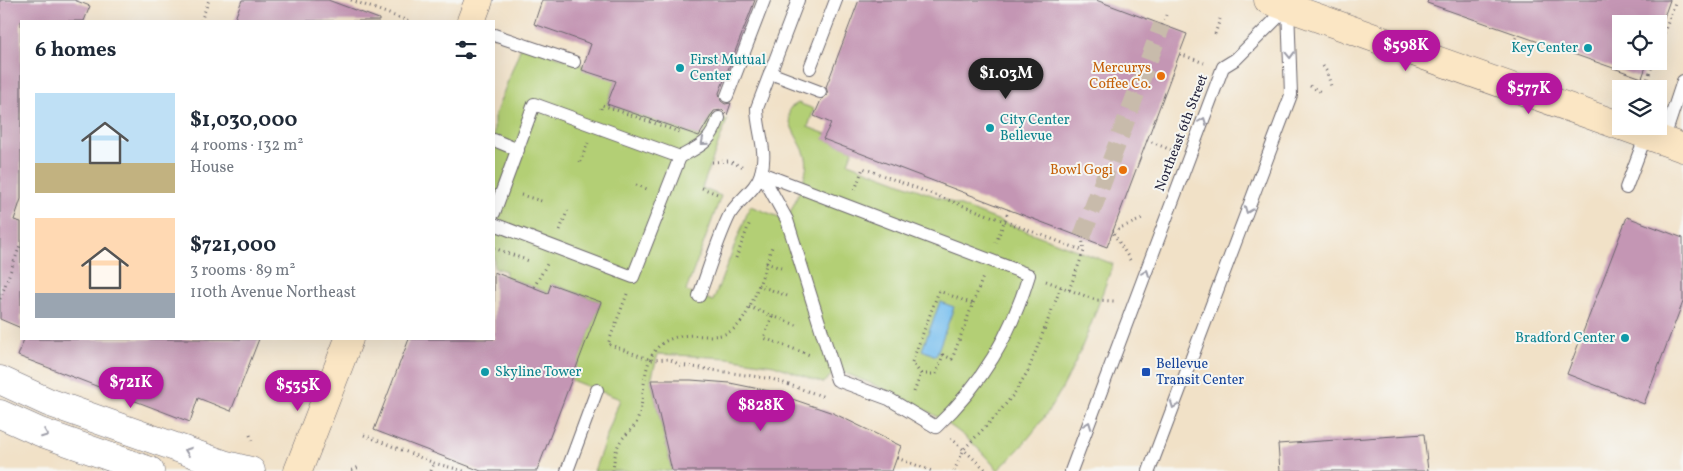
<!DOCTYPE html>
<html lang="en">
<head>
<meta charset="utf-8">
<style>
  body { margin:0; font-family:Vollkorn,serif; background:#f6f6f7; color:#1f2937; height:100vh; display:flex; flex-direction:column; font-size:19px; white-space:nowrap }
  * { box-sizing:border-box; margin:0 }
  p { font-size:16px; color:#747a83 }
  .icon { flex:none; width:28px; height:28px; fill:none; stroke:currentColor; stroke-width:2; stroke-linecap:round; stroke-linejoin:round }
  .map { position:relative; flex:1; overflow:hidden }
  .drawer { position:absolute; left:20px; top:20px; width:475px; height:320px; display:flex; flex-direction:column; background:#fff; border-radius:0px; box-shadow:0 5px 20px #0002 }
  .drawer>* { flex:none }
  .tools { position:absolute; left:1612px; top:15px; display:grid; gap:10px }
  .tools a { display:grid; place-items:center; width:55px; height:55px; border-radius:0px; background:#fff; box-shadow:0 5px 20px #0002; font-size:25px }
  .price { position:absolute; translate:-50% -42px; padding:0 11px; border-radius:18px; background:#b5179e; color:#fff; font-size:16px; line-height:32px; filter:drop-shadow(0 1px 2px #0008) }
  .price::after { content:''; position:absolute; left:50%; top:30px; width:15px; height:11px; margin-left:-8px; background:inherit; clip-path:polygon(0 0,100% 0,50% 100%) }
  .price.on { background:#222; color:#fff }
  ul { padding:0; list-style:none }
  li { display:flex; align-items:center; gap:15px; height:125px; padding:0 15px }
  li span { display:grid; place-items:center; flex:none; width:140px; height:100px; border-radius:0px; color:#555 }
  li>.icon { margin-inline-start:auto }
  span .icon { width:60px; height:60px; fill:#fffc; stroke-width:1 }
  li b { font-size:21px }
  h2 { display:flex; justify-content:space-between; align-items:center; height:60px; padding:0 15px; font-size:21px }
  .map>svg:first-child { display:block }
  .green { fill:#b3cf75; stroke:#6a7858 }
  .water { fill:#78bfef; stroke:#4d7095 }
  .building { fill:#c496b4 }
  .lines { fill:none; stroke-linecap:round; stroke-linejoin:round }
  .pedestrian-tunnel { stroke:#c8bbab; stroke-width:18; stroke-dasharray:18 9; stroke-linecap:butt }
  .service-casing { stroke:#6a656c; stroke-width:14 }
  .tertiary-casing { stroke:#6a656c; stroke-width:29 }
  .secondary-casing { stroke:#6a656c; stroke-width:29 }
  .path { stroke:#6a656c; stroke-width:3; stroke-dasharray:1 4; stroke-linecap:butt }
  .service { stroke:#fff; stroke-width:12 }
  .tertiary { stroke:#fff; stroke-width:28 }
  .secondary { stroke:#fbe6c4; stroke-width:28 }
  .oneway { stroke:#9c9ca7 }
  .culture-dot { fill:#0f9aa8; stroke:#f6f6f2; stroke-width:2 }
  .food-dot { fill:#e8710a; stroke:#f6f6f2; stroke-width:2 }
  .transit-dot { fill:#1a4fb4; stroke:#f6f6f2; stroke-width:2 }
  .labels { text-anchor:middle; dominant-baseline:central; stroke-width:4; stroke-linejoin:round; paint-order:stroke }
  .culture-label { font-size:14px; fill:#0d838f; stroke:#f6f6f2; text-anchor:start }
  .food-label { font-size:14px; fill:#c56008; stroke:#f6f6f2; text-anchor:end }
  .street-label { font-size:14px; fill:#22223b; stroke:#f6f6f2 }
  .transit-label { font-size:14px; fill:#164399; stroke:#f6f6f2; text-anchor:start }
</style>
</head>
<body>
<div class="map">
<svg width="1683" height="471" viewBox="0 0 1683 471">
  <rect width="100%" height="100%" fill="#f6f6f2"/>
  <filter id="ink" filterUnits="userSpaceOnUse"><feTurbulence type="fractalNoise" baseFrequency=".02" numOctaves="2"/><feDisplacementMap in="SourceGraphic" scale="10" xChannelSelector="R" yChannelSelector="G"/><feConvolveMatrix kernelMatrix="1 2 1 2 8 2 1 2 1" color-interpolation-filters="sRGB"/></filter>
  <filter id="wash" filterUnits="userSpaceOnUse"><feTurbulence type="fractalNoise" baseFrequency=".0096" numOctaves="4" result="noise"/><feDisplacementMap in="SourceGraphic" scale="20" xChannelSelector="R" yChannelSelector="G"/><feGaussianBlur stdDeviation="1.12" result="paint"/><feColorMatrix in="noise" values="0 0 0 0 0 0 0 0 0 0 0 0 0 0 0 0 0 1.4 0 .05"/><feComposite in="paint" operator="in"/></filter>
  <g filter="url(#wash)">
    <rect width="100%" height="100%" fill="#f1e1c7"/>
    <path class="green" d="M522 44 584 66 616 80 607 104 702 137 711 115 727 120 702 188 721 196 686 291 713 301 750 206 787 220C793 205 810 173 806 158 802 141 785 126 790 108L798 103 814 109 808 127 826 134 824 139 853 150 848 163 1113 264C1083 346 1065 408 998 470 987 458 976 445 963 435 925 405 881 387 837 370L823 383 774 365 728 358 658 354 651 380 672 471H594L620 399 571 380 601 302 552 284 548 293 505 276 506 271 494 267V117Z"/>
    <path class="water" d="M940 302 954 307 936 356 922 350Z"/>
    <g id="blocks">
      <g class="building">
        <path d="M0 0H74L90 6 84 21H21V199L14 220 21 222V328L0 319Z"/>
        <path d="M242 0H328L379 19V21H234Z"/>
        <path d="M542 0H755L719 93 721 101 725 104 731 103 727 115 722 110 714 111 699 136 607 104 616 81 582 70 591 44 534 24Z"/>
        <path d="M859 0H1096L1187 34 1107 247 823 139 831 123 814 116 821 100 828 94 826 87Z"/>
        <path d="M1428 0H1670L1659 31V24H1621V61H1648L1642 78 1427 3Z"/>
        <path d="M1627 217 1683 238V302L1644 404 1567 374Z"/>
        <path d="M494 272 548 293 551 284 601 302 537 471H481L374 430 409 339H494Z"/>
        <path d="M24 339H259L231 411 198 398 190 422 18 356Z"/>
        <path d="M651 380H691L730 383 769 391 833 413 901 446 892 471H672Z"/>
        <path d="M1424 434 1428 471H1280L1278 444Z"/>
      </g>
    </g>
  </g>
  <g filter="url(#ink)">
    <use href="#blocks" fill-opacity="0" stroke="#6a656c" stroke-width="1"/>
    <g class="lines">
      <path class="pedestrian-tunnel" d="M1082 237 1162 25"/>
      <defs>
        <g id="service">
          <path d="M494 35 574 62"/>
          <path d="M810 68 836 0"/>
          <path d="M770 73 820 92"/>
          <path d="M727 96 764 0"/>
          <path d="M494 140 518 150"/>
          <path d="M1663 141 1683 81"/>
          <path d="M680 157C702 145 710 143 719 118"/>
          <path d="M761 173 1029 275C1011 335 982 384 936 427L889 399 837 380 787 220Z"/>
          <path d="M1626 188 1646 135"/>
          <path d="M494 213 534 104 680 157 633 277 494 224"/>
          <path d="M699 296C709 269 717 241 729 216 737 200 756 191 761 173 768 151 757 130 757 108L798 0"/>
          <path d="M567 471 597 390"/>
          <path d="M1071 471 1223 67 1236 59 1288 7"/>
          <path d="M1149 471 1291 95 1288 7"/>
        </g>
        <g id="tertiary">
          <path d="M0 380 48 402 223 464 251 471"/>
          <path d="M0 414 40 432 150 471"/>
        </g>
        <g id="secondary">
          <path d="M1268 0 1621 126"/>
          <path d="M471 21 479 0"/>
          <path d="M1622 126 1683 148"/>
          <path d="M298 471 349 339"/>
        </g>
      </defs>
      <use href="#service" class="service-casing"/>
      <use href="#tertiary" class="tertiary-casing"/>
      <use href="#secondary" class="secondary-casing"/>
      <g class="path">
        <path d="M351 0 408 21"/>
        <path d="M201 21 209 0"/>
        <path d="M1162 25 1166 15"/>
        <path d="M1215 34 1220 19"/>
        <path d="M1514 43 1517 35"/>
        <path d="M1659 47 1676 0"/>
        <path d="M1180 54 1204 63"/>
        <path d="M1323 66 1327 72 1331 86"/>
        <path d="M1310 86 1321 92"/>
        <path d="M1644 88 1654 61"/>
        <path d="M601 109 602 105 682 133"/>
        <path d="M1147 140 1171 150"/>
        <path d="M580 162 588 143"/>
        <path d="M712 162 728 161 744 167"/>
        <path d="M636 185 647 189"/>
        <path d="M702 188 720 195"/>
        <path d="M855 190 863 168 1084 251"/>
        <path d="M521 195 545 202"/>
        <path d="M560 230 568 209"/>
        <path d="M996 243 1009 209"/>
        <path d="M494 248 529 261"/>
        <path d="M736 258 750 222"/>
        <path d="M1130 260 1112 231 1145 218"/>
        <path d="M766 263 781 268"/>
        <path d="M1046 281 1096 300 1114 301"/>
        <path d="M758 285 790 297"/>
        <path d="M534 287 547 264"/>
        <path d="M1069 290 1084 251 1082 237"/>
        <path d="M627 294 608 344 651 360 669 359 680 365 772 379 825 397"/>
        <path d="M0 299 21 243"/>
        <path d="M749 307 799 326"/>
        <path d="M772 316 764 338 810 355"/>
        <path d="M921 374H936L943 355 952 359 983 277"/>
        <path d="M921 374 912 362 939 291 973 304"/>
        <path d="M914 392 921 374"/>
        <path d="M250 435 253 443"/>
        <path d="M364 435 434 463 464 471"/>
        <path d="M951 438 987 471"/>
        <path d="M897 458 932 471"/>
        <path d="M352 470 359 467"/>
        <path d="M431 471 434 463"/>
        <path d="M613 471C614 461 615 450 620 442 625 434 634 429 637 421 649 393 635 344 681 336 701 333 720 342 736 327 752 314 766 264 773 244"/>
        <path d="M954 471 964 449 995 417 1014 394 1028 371 1061 287"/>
      </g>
      <use href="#service" class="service"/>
      <use href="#tertiary" class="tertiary"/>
      <use href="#secondary" class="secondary"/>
    </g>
    <defs><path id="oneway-chevron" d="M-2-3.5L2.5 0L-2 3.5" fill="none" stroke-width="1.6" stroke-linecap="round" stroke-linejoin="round" transform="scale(1.25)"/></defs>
    <g class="oneway">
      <use href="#oneway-chevron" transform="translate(1290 55) rotate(88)"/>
      <use href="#oneway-chevron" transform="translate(1203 121) rotate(-69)"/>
      <use href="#oneway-chevron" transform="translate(704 142) rotate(140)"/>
      <use href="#oneway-chevron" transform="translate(1248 210) rotate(111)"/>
      <use href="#oneway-chevron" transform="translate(1146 273) rotate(-69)"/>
      <use href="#oneway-chevron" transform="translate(1174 405) rotate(111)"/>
      <use href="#oneway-chevron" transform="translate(1088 425) rotate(-69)"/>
      <use href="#oneway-chevron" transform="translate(45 434) rotate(21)"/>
      <use href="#oneway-chevron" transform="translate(188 451) rotate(-160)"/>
    </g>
  </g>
  <g class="culture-dot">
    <circle cx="1588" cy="48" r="5"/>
    <circle cx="680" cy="68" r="5"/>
    <circle cx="990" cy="128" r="5"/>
    <circle cx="1625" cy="338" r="5"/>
    <circle cx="485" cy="372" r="5"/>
  </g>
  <g class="food-dot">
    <circle cx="1161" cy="76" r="5"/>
    <circle cx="1123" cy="170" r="5"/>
  </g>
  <rect class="transit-dot" x="1141" y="367" width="10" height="10" rx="2.5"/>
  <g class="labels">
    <g class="culture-label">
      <text x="1578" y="48" text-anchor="end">Key Center</text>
      <text x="690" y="60">First Mutual<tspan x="690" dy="16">Center</tspan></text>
      <text x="1000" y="120">City Center<tspan x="1000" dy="16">Bellevue</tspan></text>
      <text x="1615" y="338" text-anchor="end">Bradford Center</text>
      <text x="495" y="372">Skyline Tower</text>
    </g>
    <g class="food-label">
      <text x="1151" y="68">Mercurys<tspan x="1151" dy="16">Coffee Co.</tspan></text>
      <text x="1113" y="170">Bowl Gogi</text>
    </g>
    <g class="street-label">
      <text transform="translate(1182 133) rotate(-69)">Northeast 6th Street</text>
    </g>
    <g class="transit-label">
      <text x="1156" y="364">Bellevue<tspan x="1156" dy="16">Transit Center</tspan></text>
    </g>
  </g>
</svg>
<div class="tools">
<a><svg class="icon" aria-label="locate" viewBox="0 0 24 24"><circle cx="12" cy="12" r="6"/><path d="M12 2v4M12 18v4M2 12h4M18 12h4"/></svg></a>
<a><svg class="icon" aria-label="layers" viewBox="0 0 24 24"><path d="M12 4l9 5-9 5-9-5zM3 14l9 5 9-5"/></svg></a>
</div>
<b class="price" style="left:1406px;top:72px">$598K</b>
<b class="price on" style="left:1006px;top:100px">$1.03M</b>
<b class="price" style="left:1529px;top:115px">$577K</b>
<b class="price" style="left:131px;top:409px">$721K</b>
<b class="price" style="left:298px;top:412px">$535K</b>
<b class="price" style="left:761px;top:432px">$828K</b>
<section class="drawer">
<h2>6 homes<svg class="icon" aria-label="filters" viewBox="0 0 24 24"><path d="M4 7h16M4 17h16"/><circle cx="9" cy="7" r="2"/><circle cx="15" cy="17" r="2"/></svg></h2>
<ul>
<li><span style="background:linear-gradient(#bfe0f5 70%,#c2b280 0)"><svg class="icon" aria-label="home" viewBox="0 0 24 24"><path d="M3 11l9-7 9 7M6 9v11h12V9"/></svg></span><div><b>$1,030,000</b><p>4 rooms · 132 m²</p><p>House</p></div></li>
<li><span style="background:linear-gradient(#ffd9b3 75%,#9aa5b1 0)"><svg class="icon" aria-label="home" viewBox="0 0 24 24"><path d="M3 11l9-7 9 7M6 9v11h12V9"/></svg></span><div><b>$721,000</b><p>3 rooms · 89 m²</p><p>110th Avenue Northeast</p></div></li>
</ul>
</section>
</div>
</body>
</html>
